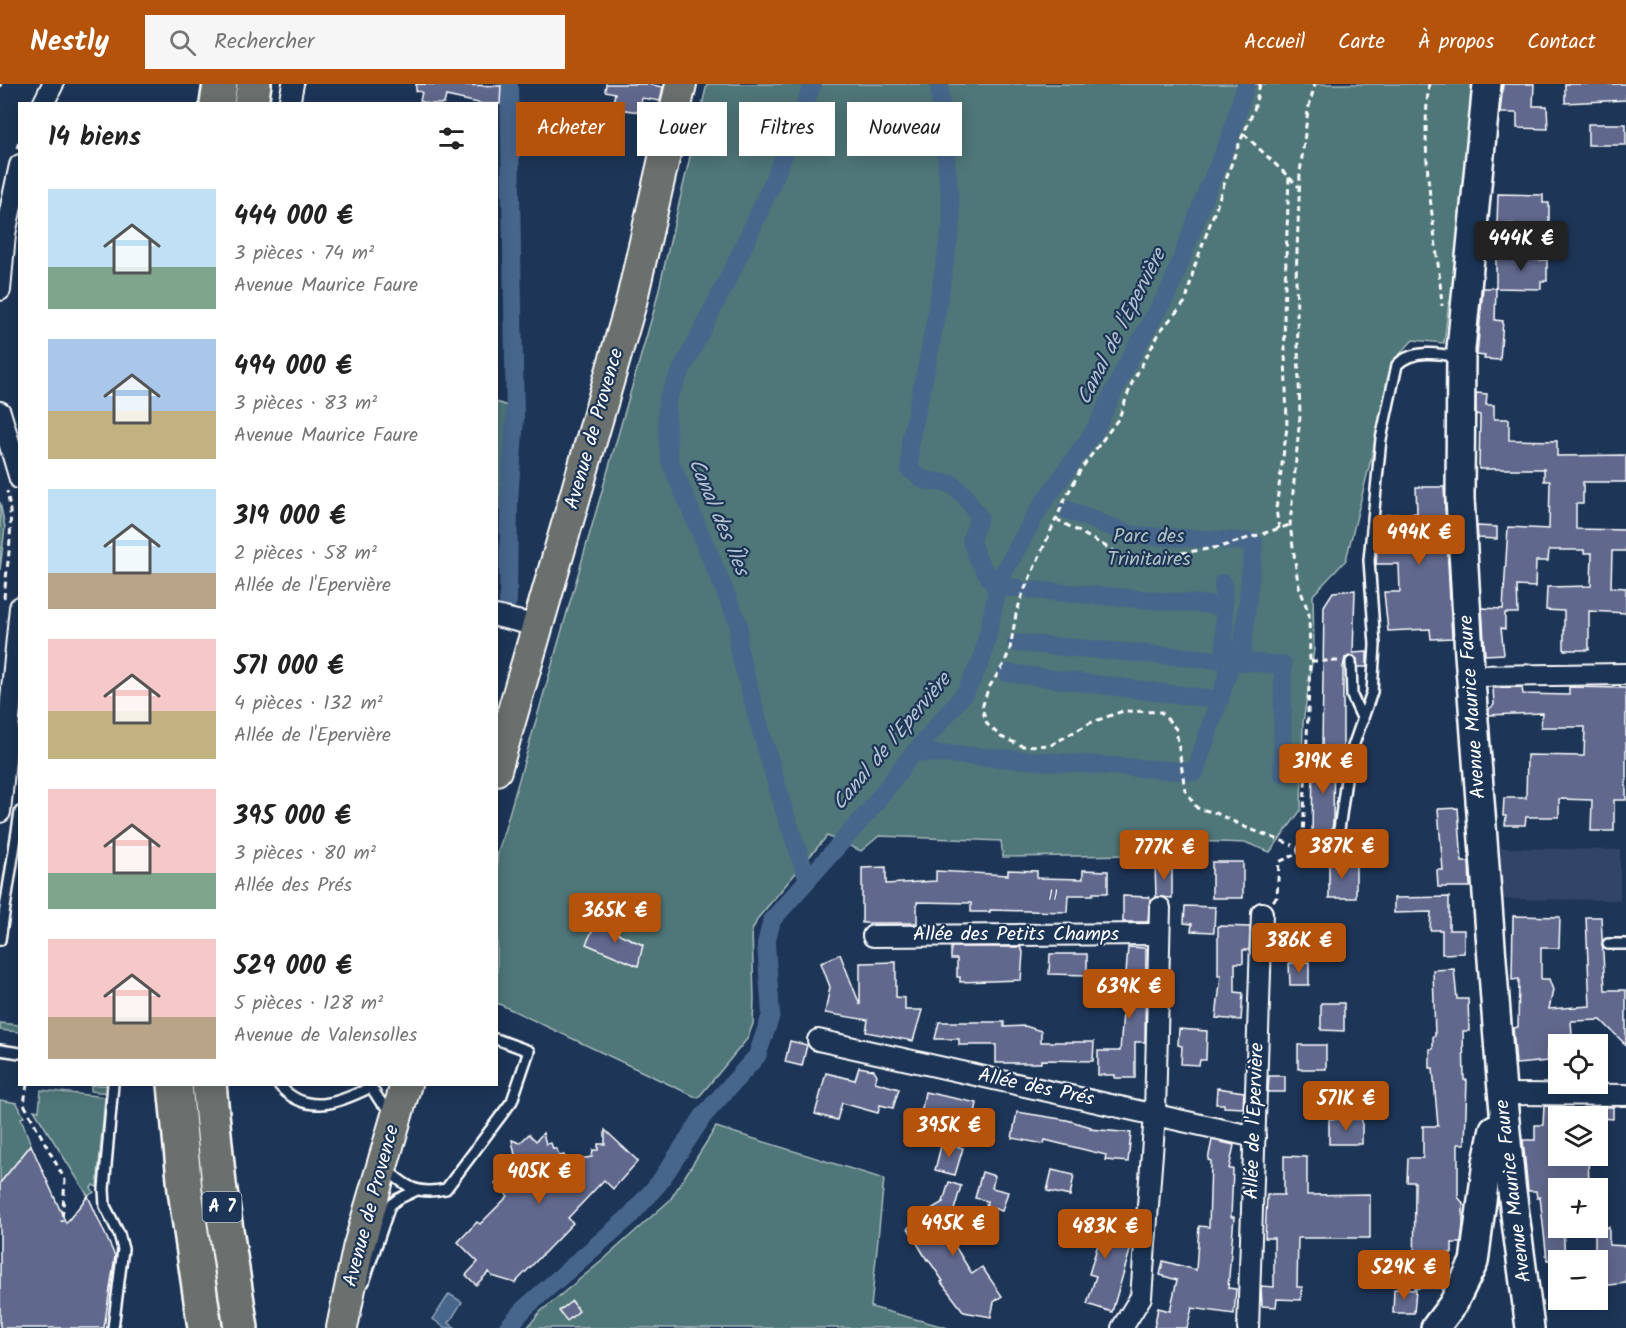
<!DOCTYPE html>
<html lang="fr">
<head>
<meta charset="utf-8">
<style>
  body { margin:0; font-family:Kalam,sans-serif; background:#f6f6f6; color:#222; height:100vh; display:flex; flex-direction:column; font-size:22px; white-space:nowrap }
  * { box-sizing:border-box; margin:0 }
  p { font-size:20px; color:#767676 }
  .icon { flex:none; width:33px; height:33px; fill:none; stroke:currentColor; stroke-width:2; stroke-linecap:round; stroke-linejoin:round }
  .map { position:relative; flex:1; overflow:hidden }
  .panel { position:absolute; left:18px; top:18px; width:480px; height:984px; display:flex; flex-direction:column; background:#fff; border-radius:0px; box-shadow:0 3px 15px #0003 }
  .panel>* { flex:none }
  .banner { position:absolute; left:516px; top:18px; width:570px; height:54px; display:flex; gap:12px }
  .controls { position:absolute; left:1548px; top:950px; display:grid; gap:12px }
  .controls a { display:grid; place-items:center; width:60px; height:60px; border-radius:0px; background:#fff; box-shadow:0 3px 15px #0003; font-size:30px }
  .price { position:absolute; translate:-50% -51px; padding:0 14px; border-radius:6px; background:#b45309; color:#fff; font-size:20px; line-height:39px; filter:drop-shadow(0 2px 3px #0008) }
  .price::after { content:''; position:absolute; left:50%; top:36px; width:18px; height:14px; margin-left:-9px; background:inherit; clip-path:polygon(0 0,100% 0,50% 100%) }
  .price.active { background:#222; color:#fff }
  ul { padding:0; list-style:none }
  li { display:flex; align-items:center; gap:18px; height:150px; padding:0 30px }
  li span { display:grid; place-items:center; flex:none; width:168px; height:120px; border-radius:0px; color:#555 }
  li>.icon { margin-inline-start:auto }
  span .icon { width:72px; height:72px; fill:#fffc; stroke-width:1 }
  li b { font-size:26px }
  h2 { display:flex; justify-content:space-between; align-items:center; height:72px; padding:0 30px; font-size:26px }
  .pill { padding:0 21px; border-radius:0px; background:#fff; box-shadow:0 3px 15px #0003; font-size:21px; line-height:54px }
  .pill.active { background:#b45309; color:#fff }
  header { display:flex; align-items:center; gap:36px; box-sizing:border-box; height:84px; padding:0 30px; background:#b45309; color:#fff }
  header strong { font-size:28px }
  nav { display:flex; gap:33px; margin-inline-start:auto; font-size:21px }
  .search { width:420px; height:54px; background:#f6f6f6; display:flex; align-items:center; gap:15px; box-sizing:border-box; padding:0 21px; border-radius:0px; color:#767676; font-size:22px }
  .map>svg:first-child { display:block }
  .built { fill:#314467 }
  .green { fill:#4f7678; stroke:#a7babc; stroke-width:1.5 }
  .water { fill:#47668c; stroke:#91a3ba; stroke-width:1.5 }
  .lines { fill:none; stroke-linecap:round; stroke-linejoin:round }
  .canal { stroke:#47668c; stroke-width:18 }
  .building { fill:#61678d; stroke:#fff; stroke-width:1.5 }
  .lane-casing { stroke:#fff; stroke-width:14 }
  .street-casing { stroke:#fff; stroke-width:24 }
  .secondary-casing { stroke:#fff; stroke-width:32 }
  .primary-casing { stroke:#fff; stroke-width:34 }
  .highway-casing { stroke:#fff; stroke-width:38 }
  .path { stroke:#fff; stroke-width:3; stroke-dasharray:6 4.5; stroke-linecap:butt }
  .lane { stroke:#1d3557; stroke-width:9 }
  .street { stroke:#1d3557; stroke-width:20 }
  .secondary { stroke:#1d3557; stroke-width:27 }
  .primary { stroke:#6b706d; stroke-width:30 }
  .highway { stroke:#6b706d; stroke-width:33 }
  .labels { text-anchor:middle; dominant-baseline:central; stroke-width:4.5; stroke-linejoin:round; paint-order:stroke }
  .number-label { font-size:16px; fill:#d8d9e2 }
  .shield { fill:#1d3557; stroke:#bbc2cd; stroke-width:1.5 }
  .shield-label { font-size:18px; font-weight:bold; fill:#fff }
  .street-label { font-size:20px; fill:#fff; stroke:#1d3557 }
  .park-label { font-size:20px; fill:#b0c1c2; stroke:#1d3557 }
  .water-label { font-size:21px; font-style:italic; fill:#b5c2d1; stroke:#1d3557 }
</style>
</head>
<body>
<header>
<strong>Nestly</strong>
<div class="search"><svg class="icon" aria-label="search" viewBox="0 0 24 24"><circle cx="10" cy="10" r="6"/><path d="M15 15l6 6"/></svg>Rechercher</div>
<nav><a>Accueil</a><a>Carte</a><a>À propos</a><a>Contact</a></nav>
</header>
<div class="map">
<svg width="1626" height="1244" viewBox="0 0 1626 1244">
  <rect width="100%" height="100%" fill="#1d3557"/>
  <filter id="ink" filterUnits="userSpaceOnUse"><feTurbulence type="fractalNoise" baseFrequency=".0167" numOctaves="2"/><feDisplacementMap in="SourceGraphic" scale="12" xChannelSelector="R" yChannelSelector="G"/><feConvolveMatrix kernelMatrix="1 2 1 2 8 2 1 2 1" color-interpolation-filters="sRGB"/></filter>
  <g filter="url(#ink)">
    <path class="built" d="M1501 764 1620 766V816L1501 815Z"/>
    <g class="green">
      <path d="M707 0H1475L1455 216 1449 218 1444 259 1413 256 1396 274 1346 476 1313 511 1314 566 1303 639 1301 726 1270 768 1247 759 1133 755V771L1003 773 1001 757 879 752 861 767 827 752 758 834 752 847 754 915 753 940 747 955 698 1014 497 919V772L654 226Z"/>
      <path d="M496 318 511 323 505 426 497 425Z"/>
      <path d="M0 418 5 443 0 486Z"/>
      <path d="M0 939 19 941V948L0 946Z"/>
      <path d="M91 1001H108V1009L91 1007Z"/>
      <path d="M41 1006 105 1013 97 1103 93 1101 91 1104 94 1108 88 1112 34 1026 39 1027Z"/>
      <path d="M0 1016 17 1019 24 1033 21 1034 31 1061 0 1099Z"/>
      <path d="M716 1043 884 1095 871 1223 948 1244H527L540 1228 603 1176 670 1116Z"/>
    </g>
    <path class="water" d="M449 1210 462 1218 449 1239 456 1244H445L433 1235Z"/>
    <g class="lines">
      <g class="canal">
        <path d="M939 0 952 137 930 266 910 358V386L924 396 952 400 964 411 979 433 971 456 977 474 997 506"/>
        <path d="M1067 426 1132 451 1254 458 1241 578"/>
        <path d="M1223 499 1224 522"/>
        <path d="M998 503 1018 504"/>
        <path d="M1032 506 1224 522 1225 577"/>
        <path d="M508 517 509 416 515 334 509 0"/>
        <path d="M1016 559 1283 581 1282 689"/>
        <path d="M1007 589 1220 616"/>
        <path d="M915 668 1195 688 1232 577"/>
        <path d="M808 796 784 726 759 640 738 563 739 541 670 377C667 356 666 336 667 316 690 267 716 221 739 172 766 116 790 58 813 0"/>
        <path d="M507 1244 526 1223 629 1133 659 1099 704 1031 757 972 771 931 766 860 772 836 870 726 907 677 965 609 982 575 1000 495 1039 425 1095 346 1130 274 1171 203 1206 109 1230 54 1246 0"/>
      </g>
    </g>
    <g class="building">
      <path d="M416 0 501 2 500 20H483L446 12 444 20H429L420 17 422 8 416 7Z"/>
      <path d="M606 0H647L663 3 660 17 642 14 639 28 612 24 615 9 605 7Z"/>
      <path d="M1503 0H1534L1533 22H1547L1548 45 1517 44V29H1500Z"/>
      <path d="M1565 0H1626V16L1565 19Z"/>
      <rect x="1588" y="40" width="38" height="21"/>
      <path d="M1498 110 1543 111V119H1549V141H1537V146L1514 143V140H1497Z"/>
      <path d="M1536 170 1535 176H1547V197H1541V205L1496 204V174L1512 175V172Z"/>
      <path d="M1483 204H1496L1495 236 1503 237 1500 276 1484 275 1485 272 1477 271Z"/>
      <path d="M1476 309 1487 310 1486 321H1494V335H1509V356L1557 357V372L1626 371V398H1583V420H1576V445L1626 446V467H1612L1611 503 1626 504V529L1589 527V566H1564V527L1546 526 1547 503 1591 502 1592 469H1584V466H1549L1548 477H1536L1535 503 1517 502 1518 529H1505V545L1501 544 1504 570 1485 571 1482 524 1503 525 1508 443 1549 445 1550 397H1544V385H1479L1480 331 1476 330Z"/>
      <path d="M1416 403H1444L1452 554 1431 555 1430 545 1388 547 1384 508H1400L1399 480H1376L1379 445 1381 436 1385 431 1417 429Z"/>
      <path d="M1477 442 1497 443V455L1478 454Z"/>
      <path d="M1355 506 1353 569 1367 568V583H1358L1357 575 1354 572 1345 574 1343 583V664L1322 663 1324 522 1333 508Z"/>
      <path d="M1522 603 1523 610 1569 611V603L1626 604V716H1614V747H1591L1592 716 1559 715V733H1526L1525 741H1505L1506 732H1503L1504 714H1526L1527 671 1584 672 1585 643H1541L1542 629 1489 631V625L1494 621 1493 604Z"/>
      <path d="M1313 665H1334L1333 738 1330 759H1312Z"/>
      <path d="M1458 724 1462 778H1469L1470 803H1438L1437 786H1443L1438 725Z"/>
      <rect x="1212" y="778" width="31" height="36"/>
      <rect x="1329" y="778" width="27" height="36"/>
      <path d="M1155 780H1172V814L1156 813Z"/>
      <path d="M886 783V800L936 797V787L1008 791V786L1037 787V794L1083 795V786L1108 787V809H1093V811H1068L1067 828 990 826V828H971V819L917 818V839H862V784Z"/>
      <path d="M1123 812 1150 813 1148 838H1123Z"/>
      <path d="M1449 813V846H1464V869L1442 870V846H1430L1431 828 1394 829V814Z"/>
      <path d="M1185 822 1215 823 1214 848 1191 847 1192 840 1184 839Z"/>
      <path d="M1513 832 1560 833 1559 864H1541V895H1549L1553 906 1549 925 1590 922 1586 833H1601L1605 906H1626V961L1601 936 1571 937 1572 951 1547 966 1548 977 1516 980 1513 944 1518 943 1519 895 1512 896Z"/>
      <path d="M596 839 643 861 638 882 586 860Z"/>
      <path d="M1218 842 1250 843 1249 866H1243V879H1235V908L1243 909 1241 936 1216 934 1221 891H1218Z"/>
      <path d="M1273 847H1278L1277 866H1273Z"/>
      <path d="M951 863H1020L1023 868 1021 896 960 898V893H957V875H951Z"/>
      <path d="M1128 863 1146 864 1145 958H1135V994H1115V991H1098V967H1120Z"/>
      <path d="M840 870 860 921V879L896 878V913L905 914V926H922L913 957 866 948 868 936 825 929 830 903 821 879Z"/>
      <path d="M1050 870H1087V891L1049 890Z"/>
      <path d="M1309 878V901H1290L1289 879Z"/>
      <path d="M1454 885 1457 915H1468L1469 947H1463L1464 996H1467L1465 1060H1458V1113L1463 1119V1140L1461 1159H1452V1169H1444L1443 1204H1414L1415 1098H1407L1408 1074H1423V1042H1438L1433 984H1430V965H1433V952H1435L1433 886Z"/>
      <path d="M1321 919H1344V947L1321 946Z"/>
      <path d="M939 938H1004V943L1025 942 1041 947V958H1094L1093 977 1041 976V979H996V961H959V955H935Z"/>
      <path d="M1179 945 1207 947 1206 976H1200L1199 981 1181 980 1182 962 1178 961Z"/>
      <path d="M790 957 807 961 802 982 785 978Z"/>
      <rect x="1298" y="961" width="28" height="24"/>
      <path d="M859 983 874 986 877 991 875 998 899 1005 893 1024 880 1021 878 1029 842 1019 837 1036 815 1030 826 989 855 996Z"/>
      <path d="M1269 992H1285V1008H1268Z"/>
      <path d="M1217 1004 1244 1008 1243 1024 1224 1023V1020H1216Z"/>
      <path d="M925 1008 977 1019 973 1040 921 1029Z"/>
      <path d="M1544 1022 1564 1023V1032H1558V1071H1588L1589 1104H1558V1143H1563L1565 1176H1547L1540 1113 1537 1114 1536 1107H1528L1523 1056H1535V1041H1543Z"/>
      <path d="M1600 1023H1613V1035L1600 1034Z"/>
      <path d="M1017 1028 1067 1036 1091 1043 1090 1045 1131 1049 1128 1078 1105 1076 1106 1071 1045 1056 1044 1060 1012 1054Z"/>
      <rect x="1329" y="1035" width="33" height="25"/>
      <path d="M605 1046 638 1077 613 1105 604 1096 568 1134 573 1139 515 1199 492 1192 489 1188 476 1201 466 1191 478 1178 458 1158 477 1138 480 1140 508 1112 495 1100 512 1083 511 1082 514 1079 511 1075 515 1071 512 1056 520 1059 529 1050 536 1057 543 1049 546 1060 551 1059 553 1065H557L559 1072 564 1071 566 1077 592 1073 593 1066H598V1060H605Z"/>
      <path d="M1212 1056 1234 1061 1229 1085H1233L1231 1133H1234L1228 1204 1236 1205 1234 1230 1192 1224 1187 1244H1154L1158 1224 1170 1227 1177 1196 1160 1191 1163 1177 1196 1186 1199 1142 1209 1143 1211 1077 1208 1076Z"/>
      <path d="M942 1058 963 1064 955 1091 935 1086Z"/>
      <path d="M31 1061 66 1139 88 1112 115 1172 104 1244H0V1099Z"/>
      <path d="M1284 1072 1307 1073V1111L1370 1110V1154H1298L1297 1203H1302L1301 1216 1277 1215 1276 1223 1262 1222 1261 1202 1274 1203V1154H1265L1267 1111H1284Z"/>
      <path d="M1052 1086 1074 1091 1070 1112 1047 1107Z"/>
      <path d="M982 1088 995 1092 992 1104 1008 1108 1002 1127 986 1122 987 1117 975 1114Z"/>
      <path d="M949 1098 961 1102 954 1126 962 1153 953 1159 972 1190 982 1183 1002 1212 994 1218 991 1233 964 1228 941 1198 943 1197 928 1175 927 1176 908 1144 917 1137 920 1126 928 1127 943 1118Z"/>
      <path d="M1076 1132 1123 1145 1121 1150 1134 1153 1112 1228 1087 1220 1096 1192 1089 1190 1099 1157 1071 1149Z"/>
      <path d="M1595 1143H1609V1161L1626 1162V1199L1601 1202 1596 1166H1595Z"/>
      <path d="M1394 1205 1416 1206 1414 1229H1393Z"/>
      <path d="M572 1217 579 1227 567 1237 559 1227Z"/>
    </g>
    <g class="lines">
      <defs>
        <g id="lane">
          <path d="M1351 578 1352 612 1363 636"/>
          <path d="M1303 766 1336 767 1349 674 1372 608 1375 561 1369 476 1381 355 1397 281C1412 265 1439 269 1458 273"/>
          <path d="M0 856 20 728"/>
          <path d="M1608 860H1626"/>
          <path d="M0 966 20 969"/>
          <path d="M113 1000 104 1105 105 1122 119 1150 123 1165 113 1244"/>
          <path d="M278 1000C306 1033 339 1019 371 1003"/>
          <path d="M369 1000 380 1017 393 1028"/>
          <path d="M386 1085C408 1104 417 1111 446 1105L512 1017 529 967 496 955"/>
          <path d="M364 1198 390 1121 398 1115 415 1107"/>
        </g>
        <g id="street">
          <path d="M43 20 53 0"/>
          <path d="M289 20 293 0"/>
          <path d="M0 206 5 150 20 81"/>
          <path d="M0 328 20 395"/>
          <path d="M496 532 538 542"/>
          <path d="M1471 592 1626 590"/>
          <path d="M0 728 20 523"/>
          <path d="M873 852 1159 850"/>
          <path d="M818 956 1255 1053"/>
          <path d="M1502 1010 1626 1011"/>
          <path d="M1122 1244 1141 1213 1155 1030 1160 824"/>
          <path d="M1248 1244 1262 829"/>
        </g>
        <g id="secondary">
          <path d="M1487 0 1461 265 1460 414 1469 570 1501 995 1511 1100 1530 1244"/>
          <path d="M1435 1244 1453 1220 1474 1178 1487 1078 1494 1045 1505 1040"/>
        </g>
        <g id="primary">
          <path d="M496 686 631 219 681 0"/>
          <path d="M342 1244 358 1165 406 1000"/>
        </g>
        <g id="highway">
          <path d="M217 20 220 0"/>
          <path d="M251 20 254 0"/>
          <path d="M175 1000 185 1106 205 1244"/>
          <path d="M209 1000 219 1100 241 1244"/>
        </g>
      </defs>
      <use href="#lane" class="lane-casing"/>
      <use href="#street" class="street-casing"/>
      <use href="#secondary" class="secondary-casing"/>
      <use href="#primary" class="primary-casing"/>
      <use href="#highway" class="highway-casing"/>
      <g class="path">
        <path d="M1260 0 1254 26 1236 67 1213 132 1194 184 1186 217 1161 246 1132 299 1119 334 1081 385 1065 415 1023 509 1016 530 1010 565 1004 580 988 605 982 624 987 640 1001 653 1023 662 1051 661 1090 639 1123 627 1161 628 1176 645 1185 706 1197 724 1216 729 1247 744 1293 761"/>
        <path d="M1429 0C1419 75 1437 148 1442 222"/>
        <path d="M0 3 1 0"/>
        <path d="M1244 50 1299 103"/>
        <path d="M17 64 20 55"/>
        <path d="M1056 435 1132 477 1220 463 1290 441"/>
        <path d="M1279 445 1276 425 1287 343 1284 229 1289 93"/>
        <path d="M4 514C7 479 15 442 7 407"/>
        <path d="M1311 577H1340"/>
        <path d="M1303 755 1310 577 1309 530 1298 499 1290 441 1300 332 1296 195 1300 89 1308 26 1315 0"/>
        <path d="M1273 817 1277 813 1279 778 1294 771"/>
        <path d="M27 1000 24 1020 65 1096 62 1138"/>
      </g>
      <use href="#lane" class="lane"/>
      <use href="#street" class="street"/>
      <use href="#secondary" class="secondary"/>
      <use href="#primary" class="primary"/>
      <use href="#highway" class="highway"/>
    </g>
  </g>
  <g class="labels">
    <g class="number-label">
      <text x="1053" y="811">11</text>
    </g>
    <rect class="shield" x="202.5" y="1108" width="39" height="30" rx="4.5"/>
    <g class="shield-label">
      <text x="222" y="1123">A 7</text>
    </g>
    <g class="street-label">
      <text transform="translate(595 345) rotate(-74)">Avenue de Provence</text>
      <text transform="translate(1473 623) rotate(-94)">Avenue Maurice Faure</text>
      <text x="1016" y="851">Allée des Petits Champs</text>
      <text transform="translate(1036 1004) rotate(12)">Allée des Prés</text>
      <text transform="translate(1255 1037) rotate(-88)">Allée de l'Epervière</text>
      <text transform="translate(1514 1107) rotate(-97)">Avenue Maurice Faure</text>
      <text transform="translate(372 1122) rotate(-75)">Avenue de Provence</text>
    </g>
    <g class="park-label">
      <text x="1149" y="453">Parc des<tspan x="1149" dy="23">Trinitaires</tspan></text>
    </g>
    <g class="water-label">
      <text transform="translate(1122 243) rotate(-63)">Canal de l'Epervière</text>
      <text transform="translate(718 433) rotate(67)">Canal des Îles</text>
      <text transform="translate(892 658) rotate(-50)">Canal de l'Epervière</text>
    </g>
  </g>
</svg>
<div class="controls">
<a><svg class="icon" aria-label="locate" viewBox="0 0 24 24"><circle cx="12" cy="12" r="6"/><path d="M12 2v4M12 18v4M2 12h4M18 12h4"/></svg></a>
<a><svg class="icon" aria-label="layers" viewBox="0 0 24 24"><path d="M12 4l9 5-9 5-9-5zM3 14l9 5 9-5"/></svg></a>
<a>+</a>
<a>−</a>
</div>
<b class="price active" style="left:1521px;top:188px">444K €</b>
<b class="price" style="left:1419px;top:482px">494K €</b>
<b class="price" style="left:1323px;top:711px">319K €</b>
<b class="price" style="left:1342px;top:796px">387K €</b>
<b class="price" style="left:1164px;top:797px">777K €</b>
<b class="price" style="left:615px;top:860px">365K €</b>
<b class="price" style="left:1299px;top:890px">386K €</b>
<b class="price" style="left:1129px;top:936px">639K €</b>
<b class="price" style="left:1346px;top:1048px">571K €</b>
<b class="price" style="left:949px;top:1075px">395K €</b>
<b class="price" style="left:539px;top:1121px">405K €</b>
<b class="price" style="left:953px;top:1173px">495K €</b>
<b class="price" style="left:1105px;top:1176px">483K €</b>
<b class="price" style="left:1404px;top:1217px">529K €</b>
<div class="banner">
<a class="pill active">Acheter</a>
<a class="pill">Louer</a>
<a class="pill">Filtres</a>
<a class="pill">Nouveau</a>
</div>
<section class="panel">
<h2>14 biens<svg class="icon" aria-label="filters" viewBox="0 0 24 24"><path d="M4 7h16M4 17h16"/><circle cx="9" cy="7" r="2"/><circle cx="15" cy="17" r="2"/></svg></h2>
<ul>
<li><span style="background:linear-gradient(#bfe0f5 65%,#7fa58c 0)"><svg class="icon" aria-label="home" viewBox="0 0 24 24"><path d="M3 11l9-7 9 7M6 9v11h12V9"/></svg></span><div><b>444 000 €</b><p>3 pièces · 74 m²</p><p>Avenue Maurice Faure</p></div></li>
<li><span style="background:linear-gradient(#a9c7e8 60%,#c2b280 0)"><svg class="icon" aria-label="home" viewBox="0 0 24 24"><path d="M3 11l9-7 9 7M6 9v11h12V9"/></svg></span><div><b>494 000 €</b><p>3 pièces · 83 m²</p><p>Avenue Maurice Faure</p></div></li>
<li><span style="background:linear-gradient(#bfe0f5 70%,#b9a48a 0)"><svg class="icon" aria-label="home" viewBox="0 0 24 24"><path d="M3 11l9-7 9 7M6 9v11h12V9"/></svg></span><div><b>319 000 €</b><p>2 pièces · 58 m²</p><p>Allée de l'Epervière</p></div></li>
<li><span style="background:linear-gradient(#f6c9c9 60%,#c2b280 0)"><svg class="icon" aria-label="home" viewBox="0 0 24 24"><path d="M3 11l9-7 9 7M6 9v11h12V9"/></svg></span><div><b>571 000 €</b><p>4 pièces · 132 m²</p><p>Allée de l'Epervière</p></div></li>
<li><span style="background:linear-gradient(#f6c9c9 70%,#7fa58c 0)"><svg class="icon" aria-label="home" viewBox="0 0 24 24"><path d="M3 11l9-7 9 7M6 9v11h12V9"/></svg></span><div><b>395 000 €</b><p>3 pièces · 80 m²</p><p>Allée des Prés</p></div></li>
<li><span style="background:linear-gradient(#f6c9c9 65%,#b9a48a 0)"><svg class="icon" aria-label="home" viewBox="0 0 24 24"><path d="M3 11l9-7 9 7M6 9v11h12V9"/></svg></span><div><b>529 000 €</b><p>5 pièces · 128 m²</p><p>Avenue de Valensolles</p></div></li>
</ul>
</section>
</div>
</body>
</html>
